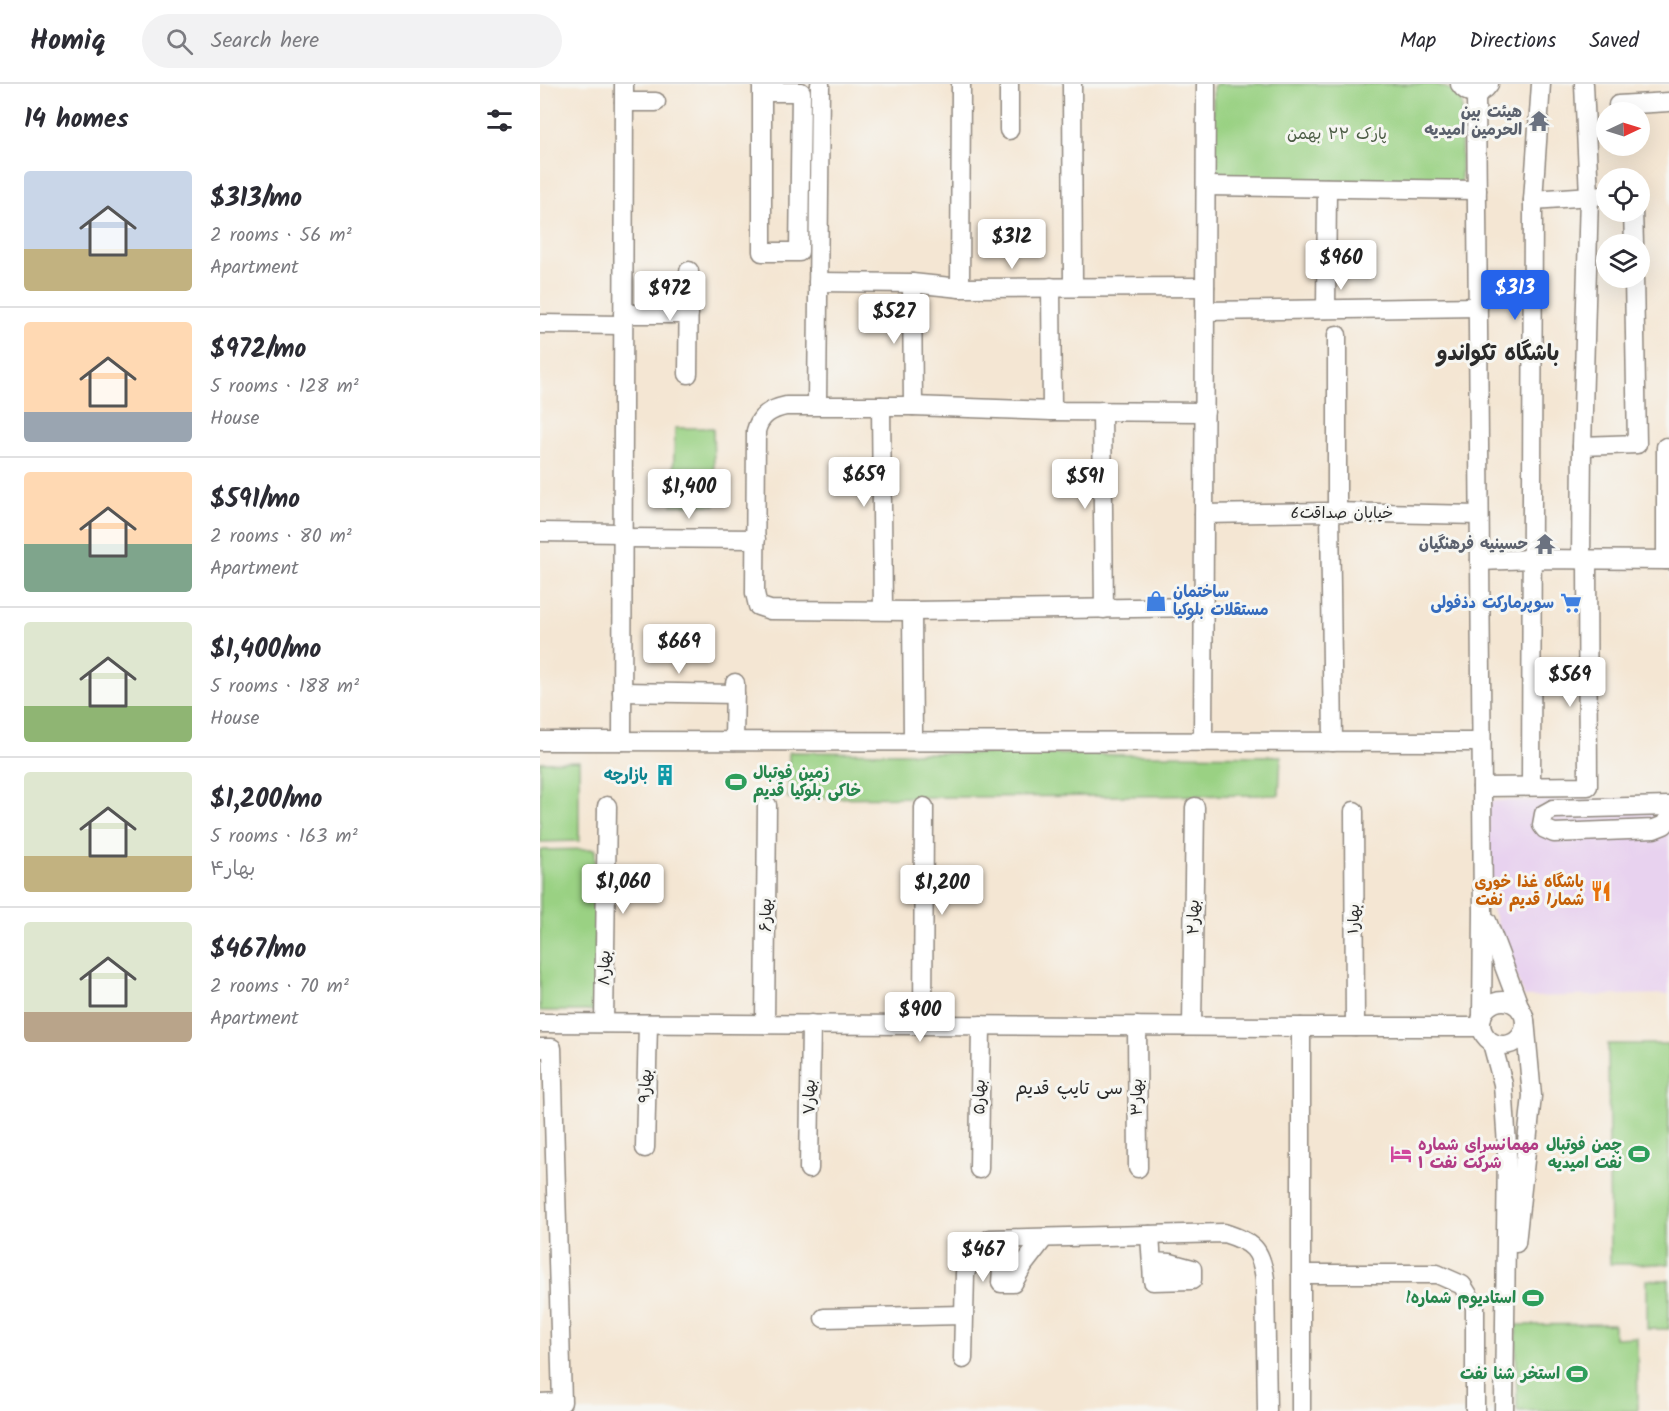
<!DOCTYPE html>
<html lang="en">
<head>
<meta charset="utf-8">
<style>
  body { margin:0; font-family:Kalam,"Playpen Sans Arabic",sans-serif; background:#f2f2f3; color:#2b2b33; height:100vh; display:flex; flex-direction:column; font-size:22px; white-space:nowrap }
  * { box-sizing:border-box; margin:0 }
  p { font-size:20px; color:#7c7c81 }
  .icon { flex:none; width:33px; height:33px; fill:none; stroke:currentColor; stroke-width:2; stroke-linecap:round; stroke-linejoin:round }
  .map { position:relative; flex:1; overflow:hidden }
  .drawer { display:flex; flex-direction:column; background:#fff; width:540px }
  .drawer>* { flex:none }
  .needle { width:39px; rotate:86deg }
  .tools { position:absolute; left:1056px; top:18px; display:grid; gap:12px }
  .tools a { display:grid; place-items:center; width:54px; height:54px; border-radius:50%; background:#fff; box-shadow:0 6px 24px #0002; font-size:30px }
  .price { position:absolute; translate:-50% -51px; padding:0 14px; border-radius:6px; background:#fff; color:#222; font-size:20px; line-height:39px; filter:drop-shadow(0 2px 3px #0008) }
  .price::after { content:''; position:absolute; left:50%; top:36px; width:18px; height:14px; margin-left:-9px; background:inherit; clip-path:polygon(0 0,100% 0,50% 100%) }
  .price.on { background:#2563eb; color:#fff }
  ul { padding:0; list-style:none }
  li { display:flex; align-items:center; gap:18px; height:150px; padding:0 24px }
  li+li { border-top:2px solid #e1e1e2 }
  li span { display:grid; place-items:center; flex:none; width:168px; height:120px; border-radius:6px; color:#555 }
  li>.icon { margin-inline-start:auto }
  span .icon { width:72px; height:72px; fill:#fffc; stroke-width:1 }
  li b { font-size:26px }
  h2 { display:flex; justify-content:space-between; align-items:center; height:72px; padding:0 24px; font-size:26px }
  header { display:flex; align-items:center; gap:36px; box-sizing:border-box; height:84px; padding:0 30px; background:#fff; border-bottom:2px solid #e1e1e2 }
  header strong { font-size:28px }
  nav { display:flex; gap:33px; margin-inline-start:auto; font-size:21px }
  .search { width:420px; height:54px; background:#f2f2f3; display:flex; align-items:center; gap:15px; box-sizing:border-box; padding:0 21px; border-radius:33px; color:#7c7c81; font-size:22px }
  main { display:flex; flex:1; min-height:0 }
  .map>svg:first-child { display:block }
  .built { fill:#e8d2ef }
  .green { fill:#9ad183; stroke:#627e57; stroke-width:1.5 }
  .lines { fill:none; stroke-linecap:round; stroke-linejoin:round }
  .minor-casing { stroke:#90887f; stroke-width:21 }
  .minor { stroke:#fff; stroke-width:18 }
  .labels { text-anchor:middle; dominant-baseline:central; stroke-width:6; stroke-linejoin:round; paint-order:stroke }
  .worship-label { font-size:16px; font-weight:bold; fill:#5b616d; stroke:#f6f6f2; text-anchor:end }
  .park-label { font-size:16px; fill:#4c5d45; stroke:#f6f6f2 }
  .street-label { font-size:16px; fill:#2b2b2b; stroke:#f6f6f2 }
  .shop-label { font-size:16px; font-weight:bold; fill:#366cbe; stroke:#f6f6f2; text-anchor:start }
  .leisure-label { font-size:16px; font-weight:bold; fill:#27864d; stroke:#f6f6f2; text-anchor:end }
  .culture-label { font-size:16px; font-weight:bold; fill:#0d838f; stroke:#f6f6f2; text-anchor:end }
  .food-label { font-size:16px; font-weight:bold; fill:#c56008; stroke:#f6f6f2; text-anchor:end }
  .hotel-label { font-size:16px; font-weight:bold; fill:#b23c85; stroke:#f6f6f2; text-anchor:start }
  .neighbourhood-label { font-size:18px; fill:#2b2b2b; stroke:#f6f6f2 }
  .district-label { font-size:22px; font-weight:bold; fill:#2b2b2b; stroke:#f6f6f2 }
</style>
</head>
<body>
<header>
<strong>Homiq</strong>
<div class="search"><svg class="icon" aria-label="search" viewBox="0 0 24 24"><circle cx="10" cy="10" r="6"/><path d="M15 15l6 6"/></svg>Search here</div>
<nav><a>Map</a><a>Directions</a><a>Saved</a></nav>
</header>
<main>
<section class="drawer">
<h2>14 homes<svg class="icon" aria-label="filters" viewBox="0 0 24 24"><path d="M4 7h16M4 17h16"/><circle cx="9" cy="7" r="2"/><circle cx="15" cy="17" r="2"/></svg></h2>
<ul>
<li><span style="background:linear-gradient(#c9d6e8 65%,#c2b280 0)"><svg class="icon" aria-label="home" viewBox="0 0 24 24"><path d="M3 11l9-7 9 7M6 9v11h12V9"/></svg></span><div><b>$313/mo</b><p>2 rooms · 56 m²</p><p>Apartment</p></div></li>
<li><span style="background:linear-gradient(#ffd9b3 75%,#9aa5b1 0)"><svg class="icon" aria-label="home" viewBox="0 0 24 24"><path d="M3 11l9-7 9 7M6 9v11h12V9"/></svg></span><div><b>$972/mo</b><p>5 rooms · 128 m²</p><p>House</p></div></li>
<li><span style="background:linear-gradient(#ffd9b3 60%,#7fa58c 0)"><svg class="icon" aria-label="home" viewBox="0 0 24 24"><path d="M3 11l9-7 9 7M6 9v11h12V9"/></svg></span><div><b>$591/mo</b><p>2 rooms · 80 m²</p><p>Apartment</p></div></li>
<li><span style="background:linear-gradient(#dfe7d0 70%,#8fb573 0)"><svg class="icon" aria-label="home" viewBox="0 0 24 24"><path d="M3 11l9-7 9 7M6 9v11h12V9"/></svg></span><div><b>$1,400/mo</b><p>5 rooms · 188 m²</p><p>House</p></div></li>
<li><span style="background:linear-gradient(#dfe7d0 70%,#c2b280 0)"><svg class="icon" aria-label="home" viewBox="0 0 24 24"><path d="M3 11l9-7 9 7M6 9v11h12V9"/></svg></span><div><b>$1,200/mo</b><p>5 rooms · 163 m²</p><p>بهار۴</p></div></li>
<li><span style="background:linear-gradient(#dfe7d0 75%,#b9a48a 0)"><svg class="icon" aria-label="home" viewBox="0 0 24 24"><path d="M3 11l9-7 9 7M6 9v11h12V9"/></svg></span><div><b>$467/mo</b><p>2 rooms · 70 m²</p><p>Apartment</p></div></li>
</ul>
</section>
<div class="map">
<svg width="1129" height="1327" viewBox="0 0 1129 1327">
  <rect width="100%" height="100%" fill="#f6f6f2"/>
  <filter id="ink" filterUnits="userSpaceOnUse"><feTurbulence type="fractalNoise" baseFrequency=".0167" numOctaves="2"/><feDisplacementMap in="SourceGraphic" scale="12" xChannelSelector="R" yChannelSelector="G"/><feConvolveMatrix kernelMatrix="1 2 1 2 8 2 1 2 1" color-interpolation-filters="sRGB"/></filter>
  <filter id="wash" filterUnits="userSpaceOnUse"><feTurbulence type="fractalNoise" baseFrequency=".008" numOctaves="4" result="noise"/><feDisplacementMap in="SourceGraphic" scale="24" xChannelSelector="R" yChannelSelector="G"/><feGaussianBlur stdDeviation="1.35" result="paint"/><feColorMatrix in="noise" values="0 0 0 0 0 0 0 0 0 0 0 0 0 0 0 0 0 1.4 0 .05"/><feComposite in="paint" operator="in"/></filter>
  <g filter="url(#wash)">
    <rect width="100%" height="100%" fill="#f4e6d3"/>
    <path class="built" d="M1129 714V910L984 913 950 820 947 717Z"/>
    <g class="green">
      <path d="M676 0H895L920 9 922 22 921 99H673V3Z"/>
      <path d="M135 344H173L175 421H132Z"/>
      <path d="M249 668 741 672 739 711 248 714Z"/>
      <path d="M39 677V757L0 758V678Z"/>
      <path d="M55 765 56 927H0V766Z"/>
      <path d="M1068 960H1129V1180H1070Z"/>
      <rect x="1107" y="1196" width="22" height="49"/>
      <path d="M1074 1240V1254L1097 1253 1098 1327H977L976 1241Z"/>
    </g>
  </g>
  <g filter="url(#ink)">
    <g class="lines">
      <defs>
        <g id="minor">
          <path d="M222 0V168H259L261 8H223"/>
          <path d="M469 0V46"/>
          <path d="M532 0 533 203"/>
          <path d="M920 0C928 12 941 12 949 0"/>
          <path d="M936 9 943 827 942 933"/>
          <path d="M84 18H116"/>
          <path d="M1078 21 1129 18"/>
          <path d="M666 102 937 106"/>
          <path d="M993 116 1066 111"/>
          <path d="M1093 128 1094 160"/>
          <path d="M278 198 372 199 420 204 665 203"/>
          <path d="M372 199 373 322"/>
          <path d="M511 203 512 327"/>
          <path d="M420 204 421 0"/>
          <path d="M786 225 787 104"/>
          <path d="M665 227 938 223"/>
          <path d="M83 230H149"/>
          <path d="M0 240 83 241"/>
          <path d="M797 251V428"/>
          <path d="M148 290 149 187"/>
          <path d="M277 321 280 0"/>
          <path d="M341 322 343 526"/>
          <path d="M562 327 564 525"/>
          <path d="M1042 362 1097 360 1094 194"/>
          <path d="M790 428 793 658"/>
          <path d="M664 430 790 428 939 431"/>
          <path d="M0 448 83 449"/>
          <path d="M83 454 216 455"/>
          <path d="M1041 476 1042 362 1049 112 1044 0"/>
          <path d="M1126 476V363"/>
          <path d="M940 477 992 475 1129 476"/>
          <path d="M664 523 372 527 230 526 218 522 215 509 216 347C220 331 231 325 246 322H373L512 327 665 328"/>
          <path d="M372 527 373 657"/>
          <path d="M82 608 195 610"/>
          <path d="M0 657 941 658"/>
          <path d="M82 657 84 0"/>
          <path d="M194 657 195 599"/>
          <path d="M663 658 666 0"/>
          <path d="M991 702 993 116 1001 0"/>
          <path d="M942 703 1048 702 1047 476"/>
          <path d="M1129 722 1013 725 1004 730 1002 741 1005 745 1014 749 1114 745 1124 741 1129 734"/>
          <path d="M814 727 815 943"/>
          <path d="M947 837 981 927"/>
          <circle cx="963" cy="939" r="22"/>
          <path d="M0 939 761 943"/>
          <path d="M64 939 67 722"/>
          <path d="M225 940 227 721"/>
          <path d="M383 941 384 723"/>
          <path d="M597 942 598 1084"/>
          <path d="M652 942 655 723"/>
          <path d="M952 959 963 1000 967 1062 964 1327"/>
          <path d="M0 964H12L22 1318 0 1319"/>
          <path d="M105 1064 108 940"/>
          <path d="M269 1085 271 940"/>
          <path d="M439 1085 441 941"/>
          <path d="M610 1151 613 1197 652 1196V1185L630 1179 612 1178"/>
          <path d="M976 1159 992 1012 985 936"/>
          <path d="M484 1180 473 1199H461L462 1185 484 1180 504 1154"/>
          <path d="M761 1190H897L922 1201 935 1222V1327"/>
          <path d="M284 1234 423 1231"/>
          <path d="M423 1275 425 1189 434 1171 450 1155 684 1149C713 1158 721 1165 725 1195L727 1327"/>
          <path d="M761 1327V943H941"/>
        </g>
      </defs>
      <use href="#minor" class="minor-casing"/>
      <use href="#minor" class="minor"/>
    </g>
  </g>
  <defs>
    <symbol id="temple-bare" viewBox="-9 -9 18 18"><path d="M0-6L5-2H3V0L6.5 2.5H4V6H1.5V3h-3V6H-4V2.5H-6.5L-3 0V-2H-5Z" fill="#6b7280" stroke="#f6f6f2" stroke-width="2.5" paint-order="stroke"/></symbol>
    <symbol id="shop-bare" viewBox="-9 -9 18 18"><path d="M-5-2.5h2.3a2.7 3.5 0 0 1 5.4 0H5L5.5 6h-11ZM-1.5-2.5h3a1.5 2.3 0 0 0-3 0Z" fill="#3f7fe0" stroke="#f6f6f2" stroke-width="2.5" paint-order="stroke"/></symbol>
    <symbol id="supermarket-bare" viewBox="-9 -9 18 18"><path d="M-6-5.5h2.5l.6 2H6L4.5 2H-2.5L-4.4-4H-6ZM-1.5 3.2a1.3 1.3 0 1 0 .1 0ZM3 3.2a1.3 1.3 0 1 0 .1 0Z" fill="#3f7fe0" stroke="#f6f6f2" stroke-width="2.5" paint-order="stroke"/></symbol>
    <symbol id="building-bare" viewBox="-9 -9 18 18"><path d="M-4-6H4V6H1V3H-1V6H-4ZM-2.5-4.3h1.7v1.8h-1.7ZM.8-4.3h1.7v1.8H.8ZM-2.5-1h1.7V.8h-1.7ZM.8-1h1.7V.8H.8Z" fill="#0f9aa8" stroke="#f6f6f2" stroke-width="2.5" paint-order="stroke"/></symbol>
    <symbol id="stadium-bare" viewBox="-9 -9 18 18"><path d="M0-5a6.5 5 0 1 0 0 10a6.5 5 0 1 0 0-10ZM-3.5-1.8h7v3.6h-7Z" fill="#2e9e5b" stroke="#f6f6f2" stroke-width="2.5" paint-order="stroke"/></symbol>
    <symbol id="restaurant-bare" viewBox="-9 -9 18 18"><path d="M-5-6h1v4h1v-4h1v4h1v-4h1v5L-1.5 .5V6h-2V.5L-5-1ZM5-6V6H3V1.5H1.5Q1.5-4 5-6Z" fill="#e8710a" stroke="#f6f6f2" stroke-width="2.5" paint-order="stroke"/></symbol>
    <symbol id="hotel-bare" viewBox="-9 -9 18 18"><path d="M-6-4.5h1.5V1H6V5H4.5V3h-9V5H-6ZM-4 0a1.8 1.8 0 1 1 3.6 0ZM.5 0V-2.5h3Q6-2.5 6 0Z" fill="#d1479c" stroke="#f6f6f2" stroke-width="2.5" paint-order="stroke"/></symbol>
  </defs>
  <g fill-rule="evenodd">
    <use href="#temple-bare" x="984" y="22" width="30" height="30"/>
    <use href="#temple-bare" x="990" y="445" width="30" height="30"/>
    <use href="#shop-bare" x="601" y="502" width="30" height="30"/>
    <use href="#supermarket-bare" x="1016" y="504" width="30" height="30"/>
    <use href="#building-bare" x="110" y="676" width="30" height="30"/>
    <use href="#stadium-bare" x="181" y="683" width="30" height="30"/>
    <use href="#restaurant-bare" x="1046" y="792" width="30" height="30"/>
    <use href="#hotel-bare" x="846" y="1055" width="30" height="30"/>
    <use href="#stadium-bare" x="1084" y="1055" width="30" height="30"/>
    <use href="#stadium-bare" x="978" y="1199" width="30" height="30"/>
    <use href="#stadium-bare" x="1022" y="1275" width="30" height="30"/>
  </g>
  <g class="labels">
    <g class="worship-label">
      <text x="982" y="28">هیئت بین<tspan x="982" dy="18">الحرمین امیدیه</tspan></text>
      <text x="988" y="460">حسینیه فرهنگیان</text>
    </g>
    <g class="park-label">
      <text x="797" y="50">پارک ۲۲ بهمن</text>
    </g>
    <g class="street-label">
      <text x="802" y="429">خیابان صداقت6</text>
      <text transform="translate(226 831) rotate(-90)">بهار۶</text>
      <text transform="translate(654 833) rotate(-89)">بهار۲</text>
      <text transform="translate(814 835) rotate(-90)">بهار۱</text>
      <text transform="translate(65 884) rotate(-89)">بهار۸</text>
      <text transform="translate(106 1002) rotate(-88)">بهار۹</text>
      <text transform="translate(270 1013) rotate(-89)">بهار۷</text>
      <text transform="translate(440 1013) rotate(-89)">بهار۵</text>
      <text transform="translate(597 1013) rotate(-90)">بهار۳</text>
    </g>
    <g class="shop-label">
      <text x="633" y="508">ساختمان<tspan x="633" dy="18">مستقلات بلوکیا</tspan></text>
      <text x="1014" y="519" text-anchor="end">سوپرمارکت دذفولی</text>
    </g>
    <g class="leisure-label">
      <text x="213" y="689" text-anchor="start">زمین فوتبال<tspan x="213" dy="18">خاکی بلوکیا قدیم</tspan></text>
      <text x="1082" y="1061">چمن فوتبال<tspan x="1082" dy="18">نفت امیدیه</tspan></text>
      <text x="976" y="1214">استادیوم شماره1</text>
      <text x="1020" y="1290">استخر شنا نفت</text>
    </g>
    <g class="culture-label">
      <text x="108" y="691">بازارچه</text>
    </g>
    <g class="food-label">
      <text x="1044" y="798">باشگاه غذا خوری<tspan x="1044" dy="18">شمار1 قدیم نفت</tspan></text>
    </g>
    <g class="hotel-label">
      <text x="878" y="1061">مهمانسرای شماره<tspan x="878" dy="18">۱ شرکت نفت</tspan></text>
    </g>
    <g class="neighbourhood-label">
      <text x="529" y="1005">سی تایپ قدیم</text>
    </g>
    <g class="district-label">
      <text x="958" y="270">باشگاه تکواندو</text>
    </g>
  </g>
</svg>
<div class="tools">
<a><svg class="needle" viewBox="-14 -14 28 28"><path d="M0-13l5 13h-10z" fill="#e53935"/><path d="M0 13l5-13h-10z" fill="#7c7c81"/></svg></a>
<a><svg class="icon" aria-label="locate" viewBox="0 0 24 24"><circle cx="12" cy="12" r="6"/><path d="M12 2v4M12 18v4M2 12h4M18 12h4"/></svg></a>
<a><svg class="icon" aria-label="layers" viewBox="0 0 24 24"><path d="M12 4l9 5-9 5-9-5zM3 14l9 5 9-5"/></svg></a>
</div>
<b class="price" style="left:472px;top:186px">$312</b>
<b class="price" style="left:801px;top:207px">$960</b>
<b class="price on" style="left:975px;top:237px">$313</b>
<b class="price" style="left:130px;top:238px">$972</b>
<b class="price" style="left:354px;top:261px">$527</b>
<b class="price" style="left:324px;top:424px">$659</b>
<b class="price" style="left:545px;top:426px">$591</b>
<b class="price" style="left:149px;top:436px">$1,400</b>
<b class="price" style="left:139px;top:591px">$669</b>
<b class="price" style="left:1030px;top:624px">$569</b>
<b class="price" style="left:83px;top:831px">$1,060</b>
<b class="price" style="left:402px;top:832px">$1,200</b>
<b class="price" style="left:380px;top:959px">$900</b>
<b class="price" style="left:443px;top:1199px">$467</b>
</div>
</main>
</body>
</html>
